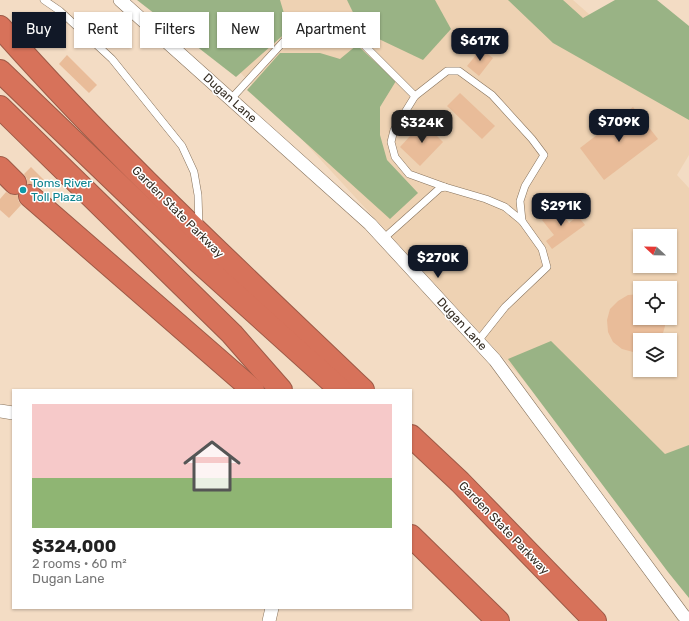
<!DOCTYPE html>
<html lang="en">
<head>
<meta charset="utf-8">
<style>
  body { margin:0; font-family:Rubik,sans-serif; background:#f6f6f6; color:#222; height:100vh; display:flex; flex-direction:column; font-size:15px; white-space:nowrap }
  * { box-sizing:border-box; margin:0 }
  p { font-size:13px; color:#767676 }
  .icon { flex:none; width:22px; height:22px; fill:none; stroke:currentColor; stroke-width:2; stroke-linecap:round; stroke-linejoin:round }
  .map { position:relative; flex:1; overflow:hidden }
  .details { position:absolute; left:12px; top:389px; width:400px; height:220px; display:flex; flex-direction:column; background:#fff; border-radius:0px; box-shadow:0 1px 3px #0004 }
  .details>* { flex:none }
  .hud { position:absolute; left:12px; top:12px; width:400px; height:36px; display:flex; gap:8px }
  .needle { width:26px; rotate:292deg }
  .tools { position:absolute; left:633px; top:229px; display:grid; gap:8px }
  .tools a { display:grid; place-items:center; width:44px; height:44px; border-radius:0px; background:#fff; box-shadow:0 1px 3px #0004; font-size:20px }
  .price { position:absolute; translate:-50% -34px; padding:0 9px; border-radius:8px; background:#111827; color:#fff; font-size:13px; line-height:26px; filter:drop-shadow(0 1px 2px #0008) }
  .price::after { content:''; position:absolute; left:50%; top:24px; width:12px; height:9px; margin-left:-6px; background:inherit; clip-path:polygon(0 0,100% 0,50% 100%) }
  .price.current { background:#222; color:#fff }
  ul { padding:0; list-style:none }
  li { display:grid; align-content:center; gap:8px; height:212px; padding:0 20px }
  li+li { border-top:1px solid #e0e0e0 }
  li span { display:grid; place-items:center; height:124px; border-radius:0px; color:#555 }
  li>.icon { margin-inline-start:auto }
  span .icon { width:72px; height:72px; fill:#fffc; stroke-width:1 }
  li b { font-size:17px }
  .pill { padding:0 14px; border-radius:0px; background:#fff; box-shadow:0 1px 3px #0004; font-size:14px; line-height:36px }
  .pill.current { background:#111827; color:#fff }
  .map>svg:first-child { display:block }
  .built { fill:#eed2b3; fill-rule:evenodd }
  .forest { fill:#99b385 }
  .building { fill:#e9bc99 }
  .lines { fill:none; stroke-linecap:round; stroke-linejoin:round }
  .lane-casing { stroke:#86725c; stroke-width:8 }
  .street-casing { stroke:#86725c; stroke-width:14 }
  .highway-casing { stroke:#9e5a47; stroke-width:24 }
  .lane { stroke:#fff; stroke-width:7 }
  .street { stroke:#fff; stroke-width:13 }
  .highway { stroke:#d7725a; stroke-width:22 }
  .culture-dot { fill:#0f9aa8; stroke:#fff; stroke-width:1.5 }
  .labels { text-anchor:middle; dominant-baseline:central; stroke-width:3; stroke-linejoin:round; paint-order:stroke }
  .street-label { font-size:12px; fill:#352d23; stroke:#fff }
  .culture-label { font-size:12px; fill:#0d838f; stroke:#fff; text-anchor:start }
</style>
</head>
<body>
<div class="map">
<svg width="689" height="621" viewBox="0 0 689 621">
  <rect width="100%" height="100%" fill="#f3dcc4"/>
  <path class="built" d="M237 0H573L689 102V155L677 175 689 188V480L647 514 203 32ZM640 236H670V266H640ZM640 288H670V318H640ZM640 340H670V370H640Z"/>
  <g class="forest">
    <path d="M137 0H280L289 30 236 77Z"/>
    <path d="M347 0H435L451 29 423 60 362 31Z"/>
    <path d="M508 0H563L583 18 615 0H657L689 26V120L553 43Z"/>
    <path d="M357 45 396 81 380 107V135L387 160 418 193 390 219 247 90 280 53H320L340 59Z"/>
    <path d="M551 341 665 454 689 445V598L668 572 508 359Z"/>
  </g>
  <g class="building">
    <path d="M481 49 493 58 479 76 467 66Z"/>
    <path d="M67 55 97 85 89 93 59 64Z"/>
    <path d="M460 93 495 126 482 139 447 106Z"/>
    <path d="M633 107 658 139 604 180 580 148Z"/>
    <path d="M423 122 443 142 420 166 400 147Z"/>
    <path d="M31 167 45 181 39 187 33 184H27V179L24 174Z"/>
    <path d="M6 192 12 195H18V200L21 205 9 218 0 210V199Z"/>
    <path d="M558 208 569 223 578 216 585 225 552 249 546 241 554 235 542 220Z"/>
    <path d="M640 294V318H664L665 326 661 340H640V352H633L622 349 613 342 608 332 607 320 610 309 618 301 628 295Z"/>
  </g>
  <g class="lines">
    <defs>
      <g id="lane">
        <path d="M44 0 60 11 112 59 182 146 194 172 198 195 199 226"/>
        <path d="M231 99 285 40 298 29 309 24 328 20 338 23 350 31 415 96"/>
        <path d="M445 187 409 174 395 157 391 142 394 130 415 96 447 71H459L492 95 532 139 544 155 525 186 520 201 522 221 542 249 547 267 505 307 478 341"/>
        <path d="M383 239 440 188 445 187 486 199 505 207 522 221"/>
      </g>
      <g id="street">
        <path d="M120 0 370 224 495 360 683 615 689 621"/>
        <path d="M0 411 13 413"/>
        <path d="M269 621 272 608"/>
      </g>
      <g id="highway">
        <path d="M0 27C113 155 240 272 363 390"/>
        <path d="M0 71 199 262 341 390"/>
        <path d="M0 107 232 334 281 390"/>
        <path d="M0 168 15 183"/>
        <path d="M30 196 253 390"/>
        <path d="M411 436 460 482 595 621"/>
        <path d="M411 536 498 621"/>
      </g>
    </defs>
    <use href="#lane" class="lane-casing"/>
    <use href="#street" class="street-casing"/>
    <use href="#highway" class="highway-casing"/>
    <use href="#lane" class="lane"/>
    <use href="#street" class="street"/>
    <use href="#highway" class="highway"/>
  </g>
  <circle class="culture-dot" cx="23" cy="190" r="4"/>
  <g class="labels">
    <g class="street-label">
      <text transform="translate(230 98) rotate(42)">Dugan Lane</text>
      <text transform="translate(178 212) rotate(45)">Garden State Parkway</text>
      <text transform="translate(462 324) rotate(47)">Dugan Lane</text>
      <text transform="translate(504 528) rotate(46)">Garden State Parkway</text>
    </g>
    <g class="culture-label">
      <text x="31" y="183">Toms River<tspan x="31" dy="14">Toll Plaza</tspan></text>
    </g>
  </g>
</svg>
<div class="tools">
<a><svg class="needle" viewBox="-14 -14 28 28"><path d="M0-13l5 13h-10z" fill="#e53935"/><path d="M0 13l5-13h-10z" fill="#767676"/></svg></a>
<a><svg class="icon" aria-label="locate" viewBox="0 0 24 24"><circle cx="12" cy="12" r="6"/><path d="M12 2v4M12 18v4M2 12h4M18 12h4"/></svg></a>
<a><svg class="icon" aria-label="layers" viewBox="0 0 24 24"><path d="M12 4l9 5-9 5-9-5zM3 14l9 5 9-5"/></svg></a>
</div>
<b class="price" style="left:480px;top:62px">$617K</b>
<b class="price" style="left:619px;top:143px">$709K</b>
<b class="price current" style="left:422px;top:144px">$324K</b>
<b class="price" style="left:561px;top:227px">$291K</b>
<b class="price" style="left:438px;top:279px">$270K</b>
<div class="hud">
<a class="pill current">Buy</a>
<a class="pill">Rent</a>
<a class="pill">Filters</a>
<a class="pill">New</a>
<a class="pill">Apartment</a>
</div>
<section class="details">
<ul>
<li><span style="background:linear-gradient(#f6c9c9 60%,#8fb573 0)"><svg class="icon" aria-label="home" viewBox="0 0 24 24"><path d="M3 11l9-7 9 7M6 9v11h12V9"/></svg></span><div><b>$324,000</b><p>2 rooms · 60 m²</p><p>Dugan Lane</p></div></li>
</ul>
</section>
</div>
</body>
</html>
